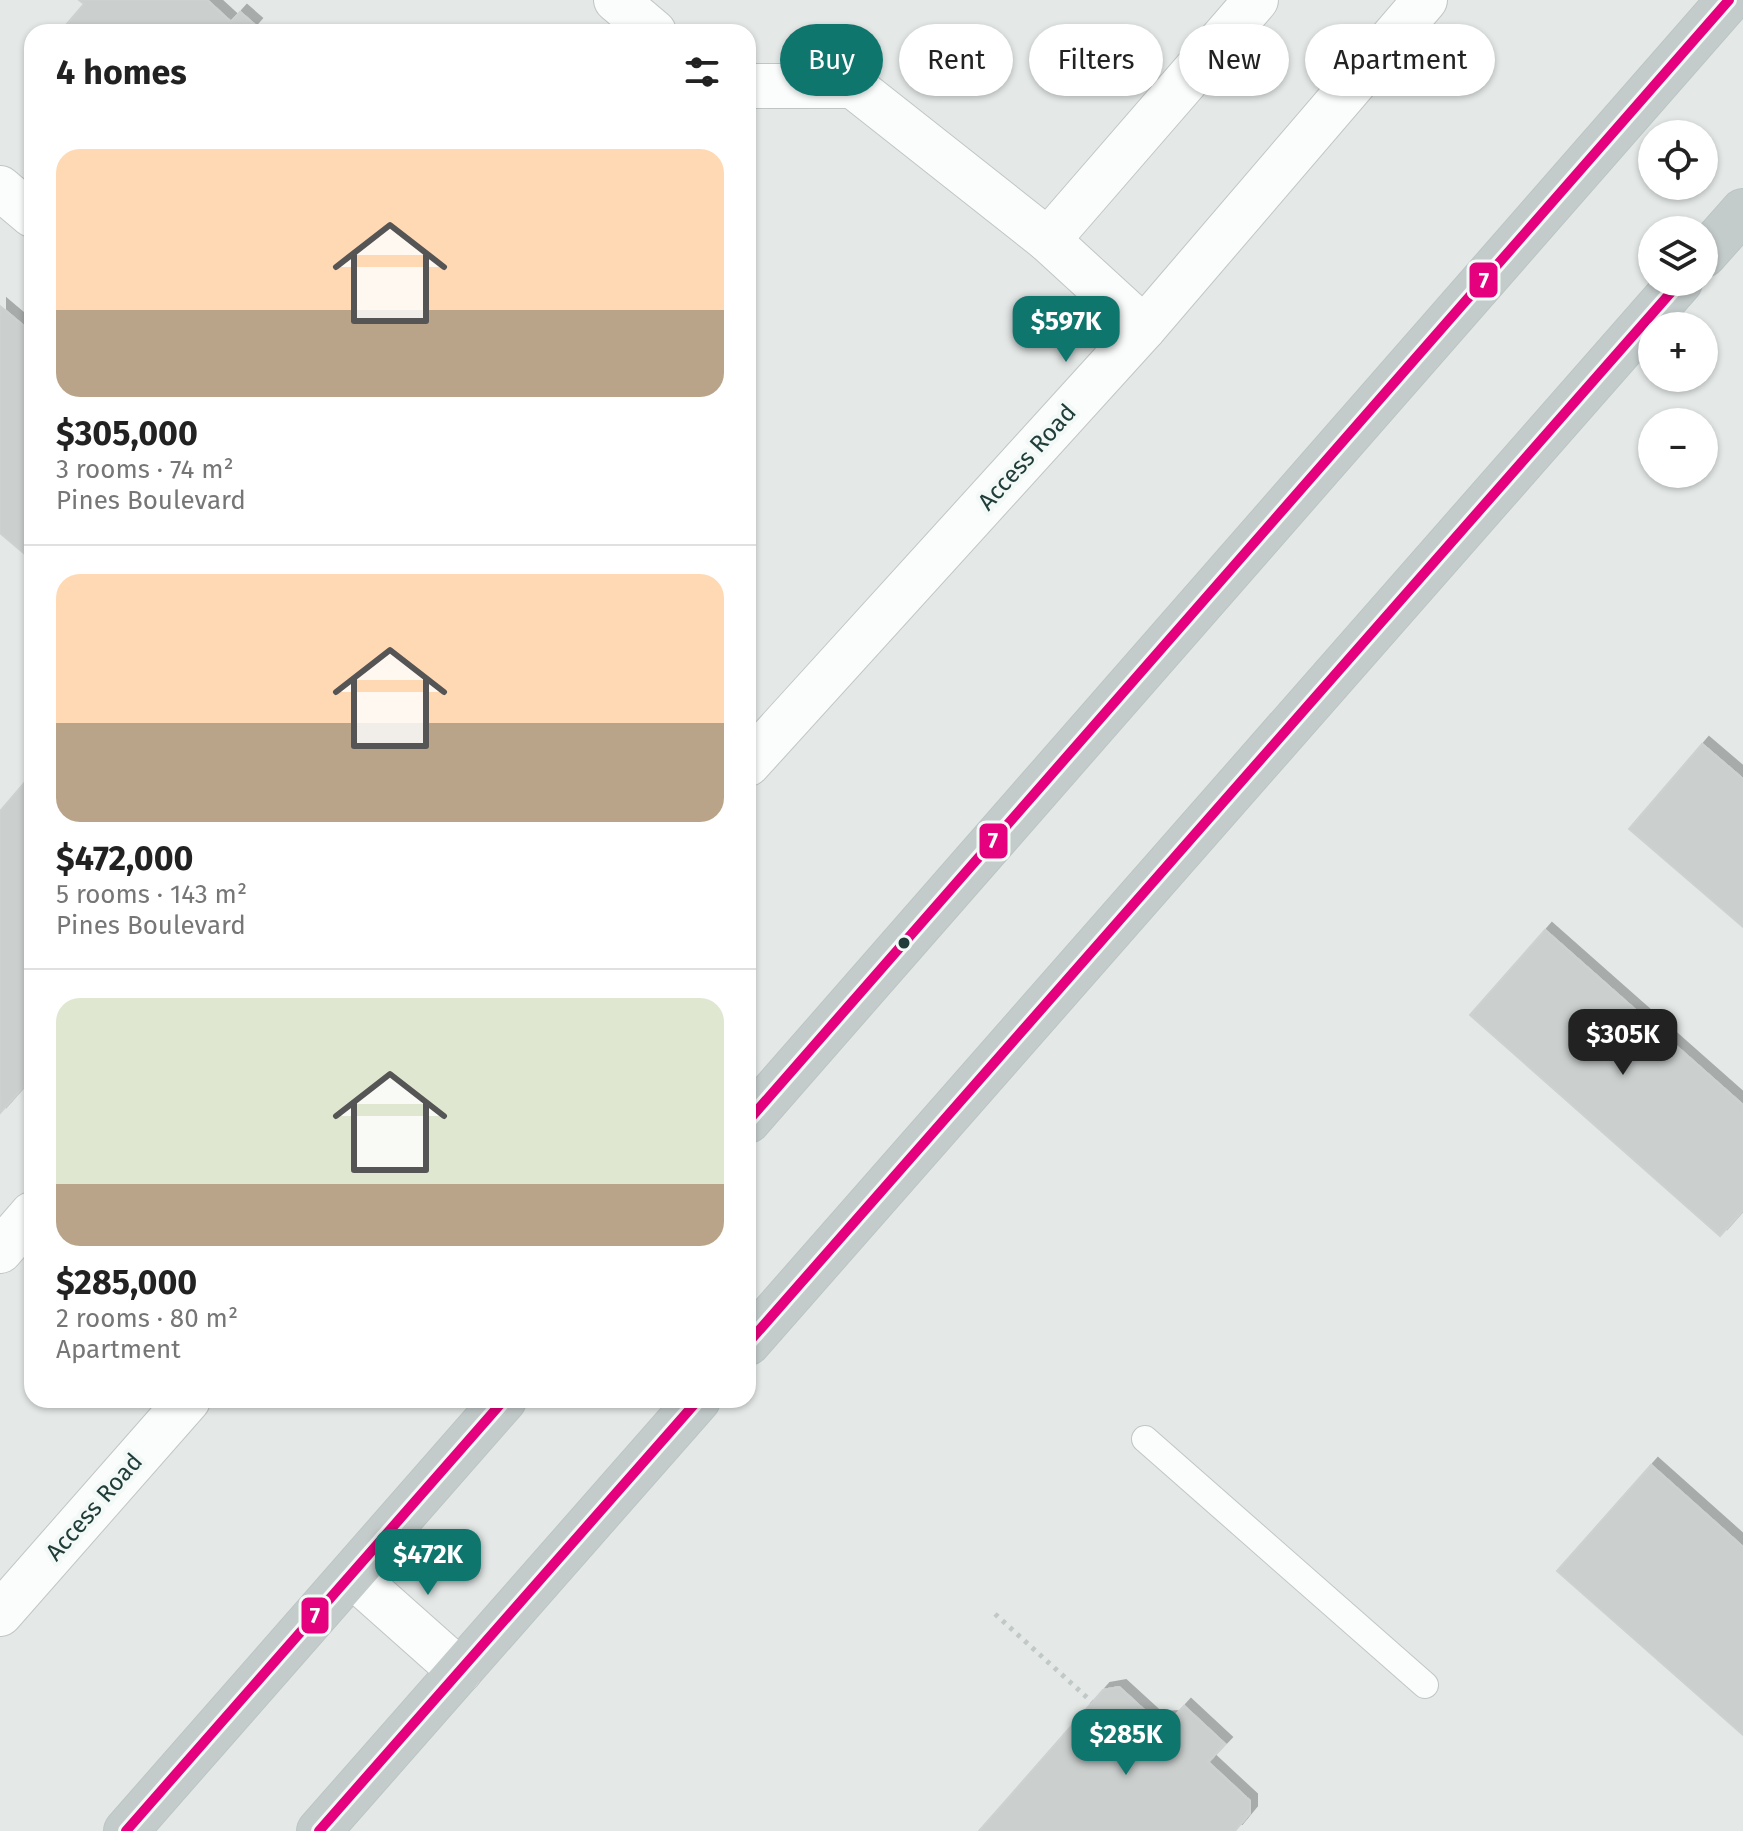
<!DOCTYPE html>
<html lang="en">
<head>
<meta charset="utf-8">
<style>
  body { margin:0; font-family:"Fira Sans",sans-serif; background:#f2f2f2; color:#222; height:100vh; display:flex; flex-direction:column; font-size:30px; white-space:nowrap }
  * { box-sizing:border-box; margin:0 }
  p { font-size:26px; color:#767676 }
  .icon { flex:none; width:44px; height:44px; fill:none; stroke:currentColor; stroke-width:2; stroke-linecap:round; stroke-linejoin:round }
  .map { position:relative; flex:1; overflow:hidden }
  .drawer { position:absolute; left:24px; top:24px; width:732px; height:1384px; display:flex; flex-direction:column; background:#fff; border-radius:24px; box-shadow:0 2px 6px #0004 }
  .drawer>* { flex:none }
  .hud { position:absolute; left:780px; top:24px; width:760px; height:72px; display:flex; gap:16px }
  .fabs { position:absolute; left:1638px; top:120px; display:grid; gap:16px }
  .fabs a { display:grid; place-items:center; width:80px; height:80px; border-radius:50%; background:#fff; box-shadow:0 2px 6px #0004; font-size:40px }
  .price { position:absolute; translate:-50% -68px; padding:0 18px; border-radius:16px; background:#0f766e; color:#fff; font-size:26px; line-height:52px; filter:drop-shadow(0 2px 4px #0008) }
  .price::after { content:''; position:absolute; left:50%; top:48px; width:24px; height:18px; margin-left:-12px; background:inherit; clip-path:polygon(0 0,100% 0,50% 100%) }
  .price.active { background:#222; color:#fff }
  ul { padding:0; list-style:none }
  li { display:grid; align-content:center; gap:16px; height:424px; padding:0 32px }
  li+li { border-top:2px solid #e0e0e0 }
  li span { display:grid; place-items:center; height:248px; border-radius:24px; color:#555 }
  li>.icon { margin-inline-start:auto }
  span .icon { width:144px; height:144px; fill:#fffc; stroke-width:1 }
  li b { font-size:34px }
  h2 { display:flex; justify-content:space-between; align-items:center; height:96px; padding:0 32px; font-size:34px }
  .chip { padding:0 28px; border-radius:36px; background:#fff; box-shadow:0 2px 6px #0004; font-size:28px; line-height:72px }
  .chip.active { background:#0f766e; color:#fff }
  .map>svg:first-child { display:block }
  .building { fill:#cbd0cf; stroke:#cdd2d1; stroke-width:2; filter:url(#shadow) }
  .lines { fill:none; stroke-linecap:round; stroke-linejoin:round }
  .service-casing { stroke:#c1c6c5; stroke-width:28 }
  .minor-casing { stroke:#c1c6c5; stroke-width:46 }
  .trunk-casing { stroke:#bcc5c4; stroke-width:46 }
  .path { stroke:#c1c9c7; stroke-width:5; stroke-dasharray:4 6; stroke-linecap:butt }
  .service { stroke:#fbfcfc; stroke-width:26 }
  .minor { stroke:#fbfcfc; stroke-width:44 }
  .trunk { stroke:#c4cccb; stroke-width:44 }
  .bus-1-casing { stroke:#f2f9f6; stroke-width:16 }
  .bus-1 { stroke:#e5007d; stroke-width:10 }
  .bus-dot { fill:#213d3a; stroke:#f2f9f6; stroke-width:3 }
  .labels { text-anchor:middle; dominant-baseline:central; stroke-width:8; stroke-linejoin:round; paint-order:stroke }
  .street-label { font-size:24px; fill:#213d3a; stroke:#f2f9f6 }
  .line-badge { stroke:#f2f9f6; stroke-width:3 }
  .badge-label { font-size:22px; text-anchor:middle; font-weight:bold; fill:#fff }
</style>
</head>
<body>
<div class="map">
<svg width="1743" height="1831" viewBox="0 0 1743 1831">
  <defs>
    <filter id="shadow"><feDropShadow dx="7" dy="-7" stdDeviation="0" flood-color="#0004"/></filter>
  </defs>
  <rect width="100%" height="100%" fill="#e4e9e8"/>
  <g class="building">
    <path d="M79 0H207L231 22 240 12 255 25 249 32H73L65 26 84 4Z"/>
    <path d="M0 306 32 333V560L0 533Z"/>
    <path d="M1702 744 1743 779V927L1629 829Z"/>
    <path d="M32 774V1077L0 1113V811Z"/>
    <path d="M1545 930 1743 1105V1210L1720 1236 1470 1015Z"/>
    <path d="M1651 1465 1743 1547V1735L1557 1571Z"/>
    <path d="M1119 1687 1154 1719 1173 1718 1184 1706 1225 1744 1208 1762 1250 1801V1813L1235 1831H979L1103 1690Z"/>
  </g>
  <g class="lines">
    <defs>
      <path id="service" d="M1145 1439 1425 1685"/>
      <g id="minor">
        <path d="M616 0 654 32"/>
        <path d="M748 86H853L1048 240 1144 328"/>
        <path d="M0 188 32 215"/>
        <path d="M1048 240 1256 0"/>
        <path d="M748 764 1144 328 1425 0"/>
        <path d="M0 1251 32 1214"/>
        <path d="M352 1575 460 1671"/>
        <path d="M0 1614 188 1400"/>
      </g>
      <g id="trunk">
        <path d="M1704 255 1743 211"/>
        <path d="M748 1121 1729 0"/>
        <path d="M748 1343 1680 282"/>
        <path d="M126 1831 504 1400"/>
        <path d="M319 1831 698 1400"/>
      </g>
    </defs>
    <use href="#service" class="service-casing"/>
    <use href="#minor" class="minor-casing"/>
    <use href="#trunk" class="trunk-casing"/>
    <path class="path" d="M995 1614 1092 1702"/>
    <use href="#service" class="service"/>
    <use href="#minor" class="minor"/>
    <use href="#trunk" class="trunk"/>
    <defs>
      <g id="bus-1">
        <path d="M748 1121 1729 0"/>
        <path d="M748 1343 1680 282"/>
        <path d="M126 1831 504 1400"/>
        <path d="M319 1831 698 1400"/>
      </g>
    </defs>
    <use href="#bus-1" class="bus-1-casing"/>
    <use href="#bus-1" class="bus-1"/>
  </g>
  <circle class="bus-dot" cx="904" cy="943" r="7"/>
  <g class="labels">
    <g class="street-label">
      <text transform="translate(1027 457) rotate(-48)">Access Road</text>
      <text transform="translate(94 1507) rotate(-49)">Access Road</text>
    </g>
  </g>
  <g class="line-badge">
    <rect x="1468" y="261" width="31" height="38" rx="8" fill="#e5007d"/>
    <rect x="978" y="822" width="31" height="38" rx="8" fill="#e5007d"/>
    <rect x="300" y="1596" width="30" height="39" rx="8" fill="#e5007d"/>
  </g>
  <g class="badge-label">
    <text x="1484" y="288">7</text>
    <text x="993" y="848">7</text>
    <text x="315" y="1623">7</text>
  </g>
</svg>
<div class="fabs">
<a><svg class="icon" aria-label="locate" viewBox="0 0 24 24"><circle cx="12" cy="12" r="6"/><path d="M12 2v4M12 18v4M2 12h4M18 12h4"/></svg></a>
<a><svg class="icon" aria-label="layers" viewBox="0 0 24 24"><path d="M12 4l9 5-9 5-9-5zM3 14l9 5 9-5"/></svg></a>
<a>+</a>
<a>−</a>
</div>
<b class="price" style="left:1066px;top:364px">$597K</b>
<b class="price active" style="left:1623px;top:1077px">$305K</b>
<b class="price" style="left:428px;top:1597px">$472K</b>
<b class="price" style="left:1126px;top:1777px">$285K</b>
<div class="hud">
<a class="chip active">Buy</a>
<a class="chip">Rent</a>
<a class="chip">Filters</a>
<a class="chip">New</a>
<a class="chip">Apartment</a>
</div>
<section class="drawer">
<h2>4 homes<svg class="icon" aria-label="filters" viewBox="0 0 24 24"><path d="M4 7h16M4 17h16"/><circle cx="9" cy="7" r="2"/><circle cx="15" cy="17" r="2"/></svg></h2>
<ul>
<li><span style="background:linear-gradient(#ffd9b3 65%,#b9a48a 0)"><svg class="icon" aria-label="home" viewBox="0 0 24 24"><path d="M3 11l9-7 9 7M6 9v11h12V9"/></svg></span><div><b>$305,000</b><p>3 rooms · 74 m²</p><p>Pines Boulevard</p></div></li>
<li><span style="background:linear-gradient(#ffd9b3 60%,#b9a48a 0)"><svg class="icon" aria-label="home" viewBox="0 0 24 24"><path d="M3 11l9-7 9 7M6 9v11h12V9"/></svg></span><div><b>$472,000</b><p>5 rooms · 143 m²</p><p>Pines Boulevard</p></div></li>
<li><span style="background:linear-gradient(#dfe7d0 75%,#b9a48a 0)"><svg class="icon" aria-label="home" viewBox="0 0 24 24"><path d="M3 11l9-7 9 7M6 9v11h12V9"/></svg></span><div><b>$285,000</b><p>2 rooms · 80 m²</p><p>Apartment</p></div></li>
</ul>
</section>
</div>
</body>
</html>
